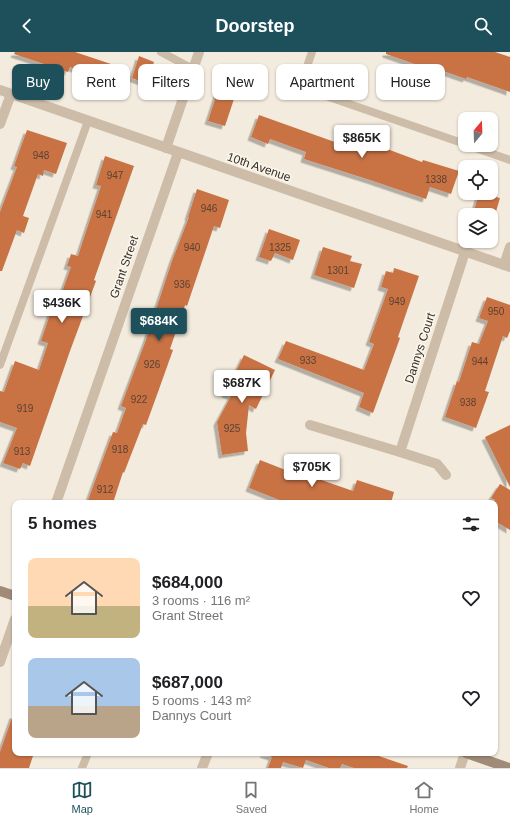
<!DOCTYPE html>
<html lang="en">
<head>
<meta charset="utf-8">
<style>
  body { margin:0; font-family:Helvetica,sans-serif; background:#f6f6f6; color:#202124; height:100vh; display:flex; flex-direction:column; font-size:15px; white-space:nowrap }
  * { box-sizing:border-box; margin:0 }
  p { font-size:13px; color:#757577 }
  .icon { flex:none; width:22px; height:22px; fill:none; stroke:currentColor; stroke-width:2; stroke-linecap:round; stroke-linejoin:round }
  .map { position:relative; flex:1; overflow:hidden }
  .sheet { position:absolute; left:12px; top:448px; width:486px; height:256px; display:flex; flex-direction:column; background:#fff; border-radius:8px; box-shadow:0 1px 3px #0004 }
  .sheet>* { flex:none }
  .hud { position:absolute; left:12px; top:12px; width:486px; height:36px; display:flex; gap:8px }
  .needle { width:26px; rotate:19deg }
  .buttons { position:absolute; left:458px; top:60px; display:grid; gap:8px }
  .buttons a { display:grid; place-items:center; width:40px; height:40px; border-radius:8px; background:#fff; box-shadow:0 1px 3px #0004; font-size:20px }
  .price { position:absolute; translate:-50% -34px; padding:0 9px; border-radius:4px; background:#fff; color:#222; font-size:13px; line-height:26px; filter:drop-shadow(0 1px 2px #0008) }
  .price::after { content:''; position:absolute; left:50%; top:24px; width:12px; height:9px; margin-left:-6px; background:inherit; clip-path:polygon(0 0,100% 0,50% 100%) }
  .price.active { background:#1d505b; color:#fff }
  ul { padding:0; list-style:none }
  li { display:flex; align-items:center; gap:12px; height:100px; padding:0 16px }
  li span { display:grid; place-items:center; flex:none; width:112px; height:80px; border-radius:8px; color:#555 }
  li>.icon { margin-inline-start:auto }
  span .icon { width:48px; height:48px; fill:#fffc; stroke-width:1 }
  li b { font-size:17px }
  h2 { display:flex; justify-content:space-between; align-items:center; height:48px; padding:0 16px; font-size:17px }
  .pill { padding:0 14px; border-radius:8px; background:#fff; box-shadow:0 1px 3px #0004; font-size:14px; line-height:36px }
  .pill.active { background:#1d505b; color:#fff }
  header { display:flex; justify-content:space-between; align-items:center; height:52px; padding:0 16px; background:#1d505b; color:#fff; font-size:18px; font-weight:600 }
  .dock { display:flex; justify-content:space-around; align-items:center; height:56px; border-top:1px solid #e0e0e0; background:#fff; font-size:11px; color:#757577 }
  .dock a { display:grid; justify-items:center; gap:2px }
  .dock .active { color:#1d505b }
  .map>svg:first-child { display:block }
  .building { fill:#c97345; filter:url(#shadow) }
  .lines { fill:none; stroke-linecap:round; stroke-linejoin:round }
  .service { stroke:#ccbca8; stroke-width:8 }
  .minor { stroke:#ccbca8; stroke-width:10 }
  .secondary { stroke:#a08b79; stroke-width:10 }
  .labels { text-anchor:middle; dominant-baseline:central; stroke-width:3.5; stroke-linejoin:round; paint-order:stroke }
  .number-label { font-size:10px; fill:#5c4030 }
  .street-label { font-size:12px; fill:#382f29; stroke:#faf5ea }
</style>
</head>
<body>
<header><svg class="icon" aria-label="back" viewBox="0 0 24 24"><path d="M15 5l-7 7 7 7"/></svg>Doorstep<svg class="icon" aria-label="search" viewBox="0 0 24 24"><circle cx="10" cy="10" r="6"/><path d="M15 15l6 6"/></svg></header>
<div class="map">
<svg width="510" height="716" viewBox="0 0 510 716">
  <defs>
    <filter id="shadow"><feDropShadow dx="-3.5" dy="3.5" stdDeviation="0" flood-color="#0004"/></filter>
  </defs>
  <rect width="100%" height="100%" fill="#f3ebdd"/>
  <g class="building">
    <path d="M15 0H75L111 12 104 32 92 28 94 24 70 15 68 20 14 2Z"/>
    <path d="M386 0H495L510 5V40L467 25 466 27 426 13V16L386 2Z"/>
    <path d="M139 4 154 10 151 19 157 21 153 34 132 26Z"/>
    <path d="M220 32 237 38 225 74 208 69Z"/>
    <path d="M259 63 346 94 352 77 373 84 371 91 422 110 423 108 459 119 451 142 430 135 426 147 373 129 304 107 306 100 270 87 268 92 251 85Z"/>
    <path d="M27 78 67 91 56 122 44 118 43 124 38 122 23 164 29 166 24 181 17 178 2 219H0V160L17 115 14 114Z"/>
    <path d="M105 104 134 114 94 228 96 229 70 299 30 414 23 411 20 417 3 411 17 376 0 370V339L4 340 15 309 39 318 48 291 41 289 52 256 56 257 71 215 67 214 71 202 78 204 101 134 96 133Z"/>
    <path d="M197 137 229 148 220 176 214 174 187 254 185 253 170 297 173 298 158 340 146 373 143 372 124 421 123 420 113 451H87L113 380 117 381 126 356 121 354 146 288 172 209 189 165H188Z"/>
    <path d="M479 141 500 146 495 163H473Z"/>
    <path d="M269 177 300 188 293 208 275 201 271 209 259 205Z"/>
    <path d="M323 195 352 204 350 209 362 212 354 236 314 223Z"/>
    <path d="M394 216 419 224 398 285 400 286 373 361 359 355 364 341 278 307 286 289 364 318 374 292 369 290 388 237 381 235 386 219 393 221Z"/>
    <path d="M487 245 510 253V279L507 286 503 284 485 339 489 340 476 376 445 365 457 329 459 330 472 290 479 292 488 269 479 266Z"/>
    <path d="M244 303 275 318 256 357 249 353 246 381 248 399 222 403 217 370 231 344 225 342Z"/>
    <path d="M510 373V435L485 385Z"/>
    <path d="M260 408 306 426 307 423 353 439 357 428 394 440 391 451H287L249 436Z"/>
    <path d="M500 432 510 438V478L495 469V448L491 446Z"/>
    <path d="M13 663H15V701H34L29 716H0V700Z"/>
    <path d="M264 701H370L408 714 407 716H354L342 712 340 716H329L306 708 303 716 283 710 281 716H268L272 705 263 702Z"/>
  </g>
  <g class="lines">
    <g class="service">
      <path d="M161 0 193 17"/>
      <path d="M312 0 300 35 465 92"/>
      <path d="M467 93 510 108"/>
      <path d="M0 313 88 69"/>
      <path d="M82 716 88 701"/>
    </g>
    <g class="minor">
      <path d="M0 38 510 215"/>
      <path d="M0 72 11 42"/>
      <path d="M166 96 199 0"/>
      <path d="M504 213 510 195"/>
      <path d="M310 373 400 400"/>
      <path d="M446 423 437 412 400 400 465 200"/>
      <path d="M56 451 178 101"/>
      <path d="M0 610 15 567"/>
      <path d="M202 716 208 701"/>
      <path d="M460 716 465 701"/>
    </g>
    <g class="secondary">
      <path d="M0 539 15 544"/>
      <path d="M466 701 509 716"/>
    </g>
  </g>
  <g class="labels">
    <g class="number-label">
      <text x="41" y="103">948</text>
      <text x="115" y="123">947</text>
      <text x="436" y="127">1338</text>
      <text x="209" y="156">946</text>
      <text x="104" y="162">941</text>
      <text x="192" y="195">940</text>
      <text x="280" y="195">1325</text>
      <text x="338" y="218">1301</text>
      <text x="182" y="232">936</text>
      <text x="397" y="249">949</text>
      <text x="496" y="259">950</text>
      <text x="308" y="308">933</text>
      <text x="480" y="309">944</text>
      <text x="152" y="312">926</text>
      <text x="139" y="347">922</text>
      <text x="468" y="350">938</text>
      <text x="25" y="356">919</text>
      <text x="232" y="376">925</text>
      <text x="120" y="397">918</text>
      <text x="22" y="399">913</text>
      <text x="105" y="437">912</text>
    </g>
    <g class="street-label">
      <text transform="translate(259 115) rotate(19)">10th Avenue</text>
      <text transform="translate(124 215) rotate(-71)">Grant Street</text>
      <text transform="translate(420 296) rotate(-72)">Dannys Court</text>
    </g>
  </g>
</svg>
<div class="buttons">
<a><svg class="needle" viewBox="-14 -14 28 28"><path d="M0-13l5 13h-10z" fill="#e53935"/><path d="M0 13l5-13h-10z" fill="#757577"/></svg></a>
<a><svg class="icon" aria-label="locate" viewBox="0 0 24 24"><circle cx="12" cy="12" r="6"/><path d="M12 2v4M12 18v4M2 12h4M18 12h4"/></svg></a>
<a><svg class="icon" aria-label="layers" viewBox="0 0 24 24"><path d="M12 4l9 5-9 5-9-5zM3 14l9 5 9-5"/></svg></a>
</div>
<b class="price" style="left:362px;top:107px">$865K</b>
<b class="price" style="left:62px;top:272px">$436K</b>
<b class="price active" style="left:159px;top:290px">$684K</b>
<b class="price" style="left:242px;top:352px">$687K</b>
<b class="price" style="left:312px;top:436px">$705K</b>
<div class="hud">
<a class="pill active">Buy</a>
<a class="pill">Rent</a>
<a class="pill">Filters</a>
<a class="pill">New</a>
<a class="pill">Apartment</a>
<a class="pill">House</a>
</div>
<section class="sheet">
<h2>5 homes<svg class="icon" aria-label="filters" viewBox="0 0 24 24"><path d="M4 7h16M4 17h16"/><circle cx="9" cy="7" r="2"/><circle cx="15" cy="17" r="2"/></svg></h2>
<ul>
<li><span style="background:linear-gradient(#ffd9b3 60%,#c2b280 0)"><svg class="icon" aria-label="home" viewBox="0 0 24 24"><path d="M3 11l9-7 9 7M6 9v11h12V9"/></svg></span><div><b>$684,000</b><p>3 rooms · 116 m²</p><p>Grant Street</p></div><svg class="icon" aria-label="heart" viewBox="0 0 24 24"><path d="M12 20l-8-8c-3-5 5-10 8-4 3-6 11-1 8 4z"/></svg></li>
<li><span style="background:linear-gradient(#a9c7e8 60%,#b9a48a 0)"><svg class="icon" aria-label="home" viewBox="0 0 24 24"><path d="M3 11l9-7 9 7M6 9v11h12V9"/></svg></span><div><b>$687,000</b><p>5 rooms · 143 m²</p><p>Dannys Court</p></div><svg class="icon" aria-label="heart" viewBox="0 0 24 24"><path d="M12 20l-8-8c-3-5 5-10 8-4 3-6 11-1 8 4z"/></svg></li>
</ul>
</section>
</div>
<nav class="dock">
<a class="active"><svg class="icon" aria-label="map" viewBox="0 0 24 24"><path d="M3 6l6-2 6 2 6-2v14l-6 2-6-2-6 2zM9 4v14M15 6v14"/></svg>Map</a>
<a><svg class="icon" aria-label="saved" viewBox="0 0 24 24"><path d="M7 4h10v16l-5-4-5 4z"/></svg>Saved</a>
<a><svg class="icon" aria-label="home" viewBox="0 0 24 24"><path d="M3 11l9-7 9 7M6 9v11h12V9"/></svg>Home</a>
</nav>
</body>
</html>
